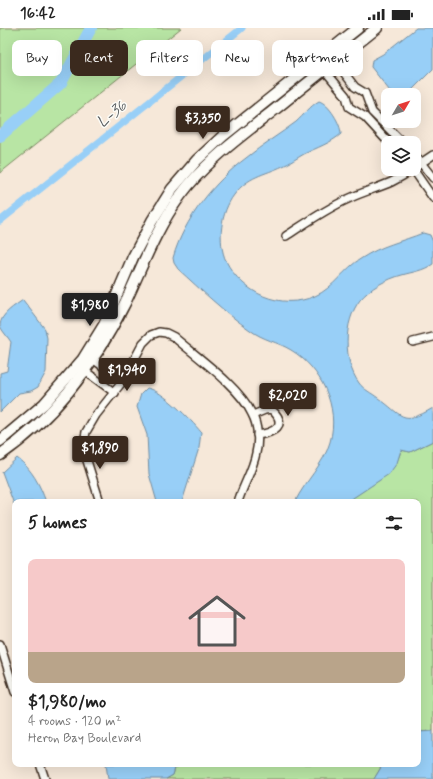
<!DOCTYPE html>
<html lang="en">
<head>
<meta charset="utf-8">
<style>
  body { margin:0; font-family:Mynerve,sans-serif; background:#f2f2f2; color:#222; height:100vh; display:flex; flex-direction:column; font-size:15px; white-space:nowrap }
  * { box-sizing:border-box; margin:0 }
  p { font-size:13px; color:#767676 }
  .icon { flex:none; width:22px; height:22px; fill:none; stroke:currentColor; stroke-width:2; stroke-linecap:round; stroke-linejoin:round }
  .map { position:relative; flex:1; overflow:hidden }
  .details { position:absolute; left:12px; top:471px; width:409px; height:268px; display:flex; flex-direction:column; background:#fff; border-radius:8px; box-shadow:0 4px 16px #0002 }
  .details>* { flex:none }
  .guide { position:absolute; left:12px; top:12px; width:409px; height:36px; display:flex; gap:8px }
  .needle { width:26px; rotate:51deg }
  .fabs { position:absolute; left:381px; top:60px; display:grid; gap:8px }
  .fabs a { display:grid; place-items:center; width:40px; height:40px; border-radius:8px; background:#fff; box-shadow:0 4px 16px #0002; font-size:20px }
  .price { position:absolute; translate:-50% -34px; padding:0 9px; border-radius:4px; background:#3b2a1e; color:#fff; font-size:13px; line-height:26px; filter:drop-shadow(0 1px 2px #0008) }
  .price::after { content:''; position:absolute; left:50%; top:24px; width:12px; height:9px; margin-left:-6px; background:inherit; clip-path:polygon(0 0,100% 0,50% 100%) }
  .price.on { background:#222; color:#fff }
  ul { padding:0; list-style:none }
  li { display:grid; align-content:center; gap:8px; height:212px; padding:0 16px }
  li+li { border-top:1px solid #e0e0e0 }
  li span { display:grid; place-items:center; height:124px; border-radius:8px; color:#555 }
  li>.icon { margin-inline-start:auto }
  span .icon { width:72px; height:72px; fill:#fffc; stroke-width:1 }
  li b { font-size:17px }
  h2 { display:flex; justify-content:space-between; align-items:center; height:48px; padding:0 16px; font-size:17px }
  .chip { padding:0 14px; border-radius:8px; background:#fff; box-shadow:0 4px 16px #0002; font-size:14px; line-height:36px }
  .chip.on { background:#3b2a1e; color:#fff }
  .status { display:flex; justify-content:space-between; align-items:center; height:28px; padding:0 20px; background:#fff; direction:ltr }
  .status svg { height:11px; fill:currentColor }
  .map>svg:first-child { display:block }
  .green { fill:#b8e5a4; stroke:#7a8861 }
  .water { fill:#98cff7; stroke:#738da0 }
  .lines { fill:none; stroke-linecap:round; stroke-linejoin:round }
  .canal { stroke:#98cff7; stroke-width:7 }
  .river { stroke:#98cff7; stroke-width:12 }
  .street-casing { stroke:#3b2a1e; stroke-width:10 }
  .secondary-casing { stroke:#3b2a1e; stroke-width:13 }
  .street { stroke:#fdfcf7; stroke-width:7 }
  .secondary { stroke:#fdfcf7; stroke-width:10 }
  .labels { text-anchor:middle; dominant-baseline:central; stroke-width:3; stroke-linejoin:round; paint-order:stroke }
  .water-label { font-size:16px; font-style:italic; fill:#575c5f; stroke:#fdfcf7 }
</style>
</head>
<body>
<div class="status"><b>16:42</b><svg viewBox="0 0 49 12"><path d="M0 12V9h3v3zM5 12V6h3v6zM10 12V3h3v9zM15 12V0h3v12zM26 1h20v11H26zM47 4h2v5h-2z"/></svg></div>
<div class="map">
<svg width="433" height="751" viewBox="0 0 433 751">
  <rect width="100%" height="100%" fill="#f6e8d9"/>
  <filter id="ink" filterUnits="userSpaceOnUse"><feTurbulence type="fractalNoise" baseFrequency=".025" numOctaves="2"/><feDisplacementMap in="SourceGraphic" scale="8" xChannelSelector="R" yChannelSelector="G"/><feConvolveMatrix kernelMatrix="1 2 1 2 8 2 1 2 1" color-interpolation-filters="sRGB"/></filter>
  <g filter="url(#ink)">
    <g class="green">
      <path d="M0 0H181L0 145Z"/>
      <path d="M433 413V703L418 704V474H347C367 457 395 450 401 422L410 424Z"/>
      <path d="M183 736H383L374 751H166L173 747 175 740Z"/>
    </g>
    <g class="water">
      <path d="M416 0H433V41L407 67H393L371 39 372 32 383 26Z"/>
      <path d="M319 73C329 76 341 96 341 106 331 115 316 120 304 126 297 130 290 135 283 138 264 147 248 148 234 167 221 184 217 213 226 233 242 265 281 283 315 268 334 260 344 240 362 230 380 218 403 213 423 205L430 207 433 214V236C423 243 412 244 402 247 387 251 370 260 360 272 343 294 343 333 359 355 364 362 372 365 378 370 402 386 401 399 433 380V413L410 424 401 422 397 435 389 446 347 474H295C305 453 324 436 330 414 340 379 321 340 291 322 278 314 263 312 250 302 224 284 201 262 178 241L174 235 173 230C184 191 214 154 246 130 262 117 280 106 296 94 304 87 310 78 319 73Z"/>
      <path d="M23 272 45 301 47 310 46 344 38 359 31 363 19 365 0 384V345L7 343 11 314C8 309 2 303 0 298 0 286 16 277 23 272Z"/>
      <path d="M147 360C162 362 191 392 201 404L199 420 182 474H157L149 446 147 407 137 379 141 366Z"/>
      <path d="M17 430C32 441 40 457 46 474H15V479L2 444Z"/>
      <path d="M433 703V751H374L383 736H418V704Z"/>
      <path d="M106 736H183L175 740 173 747 166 751H108Z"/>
    </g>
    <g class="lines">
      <path class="canal" d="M0 193 242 0"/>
      <path class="river" d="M0 108 61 55 91 0"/>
      <defs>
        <g id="street">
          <path d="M328 24 355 59 365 65 372 84 403 115"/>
          <path d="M317 33 346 68 349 79 365 89 389 115"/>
          <path d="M414 126 433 150"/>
          <path d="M418 137 433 127"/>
          <path d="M413 141 433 170"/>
          <path d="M286 208C306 195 326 181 348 171 373 159 389 159 413 141"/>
          <path d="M413 314 433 309"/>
          <path d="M88 332H94L123 353"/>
          <path d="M84 338 85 343 115 365"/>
          <path d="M253 387 265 382 271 381C289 397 274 405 257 407"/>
          <path d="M100 474 83 420 86 404 96 387 123 353 143 315 151 307 159 304 166 305 174 309C197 329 240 359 252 386 258 397 259 413 256 425 253 442 243 457 238 474"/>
          <path d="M0 616 15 664"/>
          <path d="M40 736 45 751"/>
        </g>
        <g id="secondary">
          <path d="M0 413 44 376 83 331 104 297 133 229 152 193 172 161 197 132 223 108 358 0"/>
          <path d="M0 427C56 389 95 335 125 275 142 239 156 201 180 168 205 134 240 109 273 83 307 55 342 28 377 0"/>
        </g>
      </defs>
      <use href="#street" class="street-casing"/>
      <use href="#secondary" class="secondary-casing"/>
      <use href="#street" class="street"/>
      <use href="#secondary" class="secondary"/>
    </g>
  </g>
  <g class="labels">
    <g class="water-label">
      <text transform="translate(112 86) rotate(-39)">L-36</text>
    </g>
  </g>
</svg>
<div class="fabs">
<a><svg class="needle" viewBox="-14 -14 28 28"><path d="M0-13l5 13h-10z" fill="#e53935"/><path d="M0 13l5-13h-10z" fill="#767676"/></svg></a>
<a><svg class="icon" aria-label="layers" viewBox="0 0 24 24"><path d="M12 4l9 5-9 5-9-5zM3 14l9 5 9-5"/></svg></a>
</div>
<b class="price" style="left:203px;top:112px">$3,350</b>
<b class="price on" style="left:90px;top:299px">$1,980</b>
<b class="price" style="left:127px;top:364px">$1,940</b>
<b class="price" style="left:288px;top:389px">$2,020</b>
<b class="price" style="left:100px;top:442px">$1,890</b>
<div class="guide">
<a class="chip">Buy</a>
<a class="chip on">Rent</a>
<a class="chip">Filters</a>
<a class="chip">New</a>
<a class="chip">Apartment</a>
</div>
<section class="details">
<h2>5 homes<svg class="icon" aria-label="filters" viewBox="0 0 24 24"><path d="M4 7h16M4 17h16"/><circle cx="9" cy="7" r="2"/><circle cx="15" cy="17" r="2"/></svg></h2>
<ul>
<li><span style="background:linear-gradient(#f6c9c9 75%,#b9a48a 0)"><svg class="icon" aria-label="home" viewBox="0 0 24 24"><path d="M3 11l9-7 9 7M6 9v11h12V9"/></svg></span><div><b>$1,980/mo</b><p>4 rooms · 120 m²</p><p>Heron Bay Boulevard</p></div></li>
</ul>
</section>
</div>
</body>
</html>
